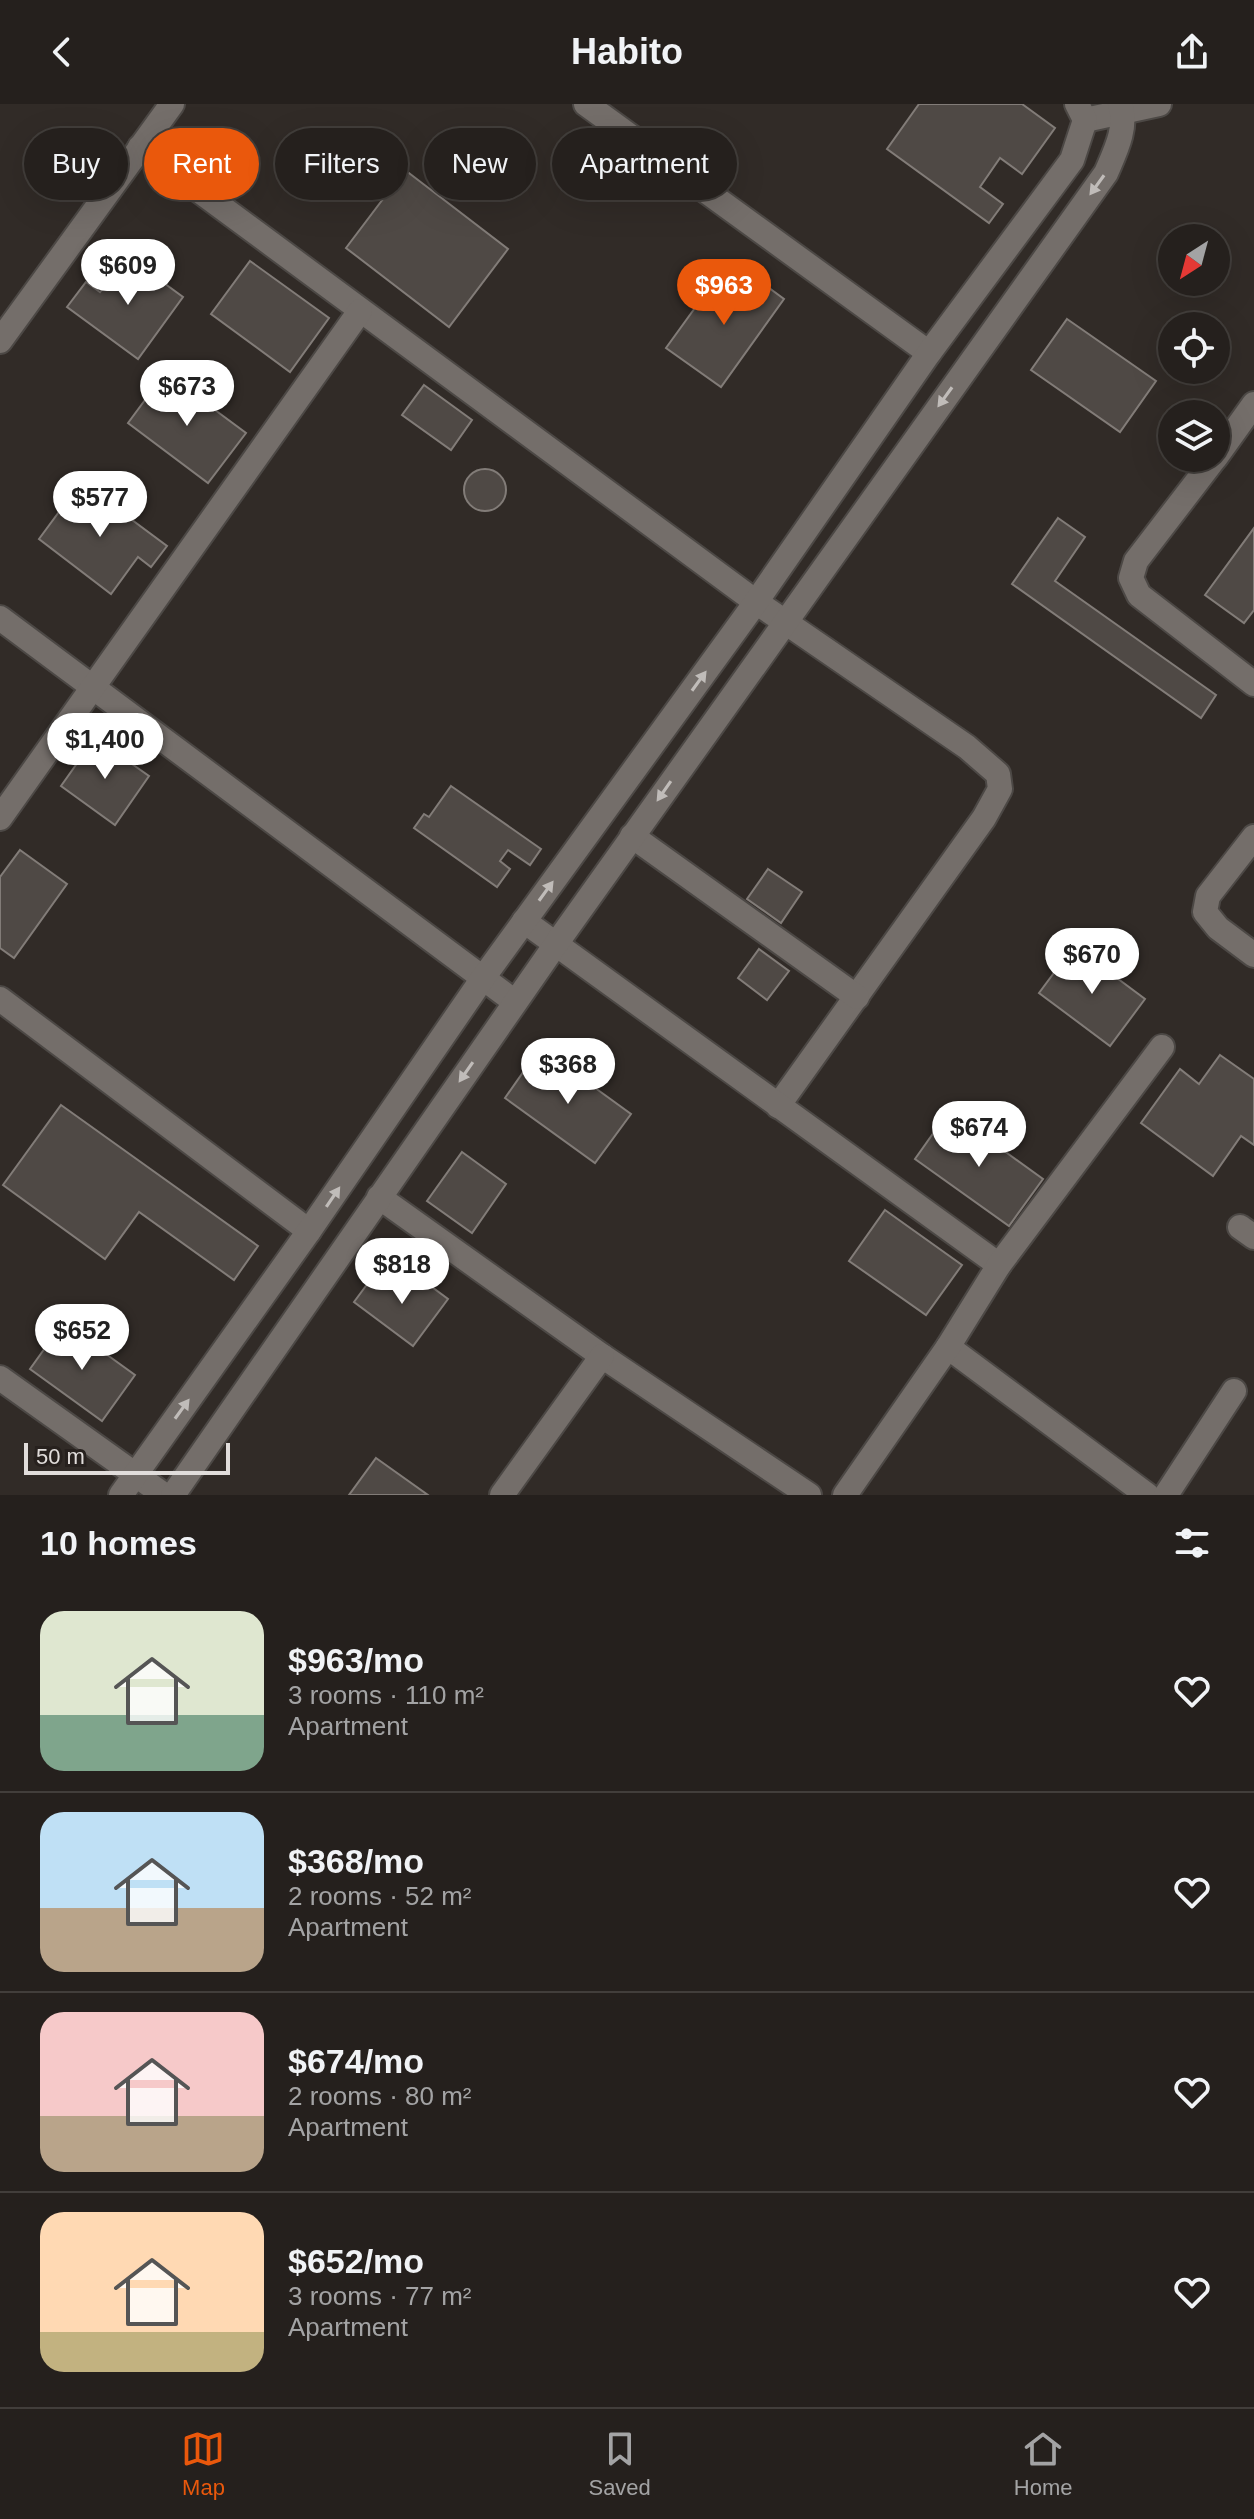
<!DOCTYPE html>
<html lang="en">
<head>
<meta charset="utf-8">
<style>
  body { margin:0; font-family:Arial,sans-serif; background:#312d2a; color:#f1f3f6; height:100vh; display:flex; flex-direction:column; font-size:30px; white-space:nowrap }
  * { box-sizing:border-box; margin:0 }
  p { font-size:26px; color:#a3a3a4 }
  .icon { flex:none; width:44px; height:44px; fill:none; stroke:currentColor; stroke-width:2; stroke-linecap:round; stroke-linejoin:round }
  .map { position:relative; height:1391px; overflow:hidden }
  .details { display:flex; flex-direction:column; background:#25201d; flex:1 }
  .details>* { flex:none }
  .hud { position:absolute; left:24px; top:24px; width:800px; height:72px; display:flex; gap:16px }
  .needle { width:52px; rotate:216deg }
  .tools { position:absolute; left:1158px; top:120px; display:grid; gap:16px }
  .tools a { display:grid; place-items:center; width:72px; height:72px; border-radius:50%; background:#25201d; box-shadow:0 8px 32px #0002,0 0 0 2px #423e3b; font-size:40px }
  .scale { position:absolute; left:24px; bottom:20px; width:206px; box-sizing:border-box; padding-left:8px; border:4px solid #e1dddb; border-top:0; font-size:22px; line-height:28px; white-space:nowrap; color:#e1dddb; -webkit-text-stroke:6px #27211e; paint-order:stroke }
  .price { position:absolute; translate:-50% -68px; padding:0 18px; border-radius:28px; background:#fff; color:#222; font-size:26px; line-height:52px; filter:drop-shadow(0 2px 4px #0008) }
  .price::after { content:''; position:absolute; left:50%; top:48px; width:24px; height:18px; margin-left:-12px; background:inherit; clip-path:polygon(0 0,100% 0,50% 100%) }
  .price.on { background:#ea580c; color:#fff }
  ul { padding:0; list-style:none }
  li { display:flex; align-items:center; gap:24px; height:200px; padding:0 40px }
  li+li { border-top:2px solid #423e3b }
  li span { display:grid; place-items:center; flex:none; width:224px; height:160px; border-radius:24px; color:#555 }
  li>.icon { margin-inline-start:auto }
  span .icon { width:96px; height:96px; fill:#fffc; stroke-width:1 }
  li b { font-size:34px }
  h2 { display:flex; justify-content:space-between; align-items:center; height:96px; padding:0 40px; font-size:34px }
  .chip { padding:0 28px; border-radius:36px; background:#25201d; box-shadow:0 8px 32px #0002,0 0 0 2px #423e3b; font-size:28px; line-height:72px }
  .chip.on { background:#ea580c; color:#fff }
  header { display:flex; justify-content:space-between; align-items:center; height:104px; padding:0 40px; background:#25201d; font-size:36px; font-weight:700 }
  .tab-bar { display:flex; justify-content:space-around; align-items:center; height:112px; border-top:2px solid #423e3b; background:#25201d; font-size:22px; color:#a3a3a4 }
  .tab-bar a { display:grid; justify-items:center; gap:4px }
  .tab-bar .on { color:#ea580c }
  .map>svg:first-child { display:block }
  .building { fill:#4f4945; stroke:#827c78; stroke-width:2 }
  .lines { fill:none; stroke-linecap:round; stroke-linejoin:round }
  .minor-casing { stroke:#4c4845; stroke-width:28 }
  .minor { stroke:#746e6a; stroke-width:24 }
  .oneway { fill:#c0bcb9 }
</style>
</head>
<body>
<header><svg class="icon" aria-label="back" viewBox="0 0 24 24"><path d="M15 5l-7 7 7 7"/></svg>Habito<svg class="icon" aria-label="share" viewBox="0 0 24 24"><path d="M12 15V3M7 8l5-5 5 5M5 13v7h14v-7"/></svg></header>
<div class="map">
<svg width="1254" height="1391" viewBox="0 0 1254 1391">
  <rect width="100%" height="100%" fill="#312b27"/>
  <g class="building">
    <path d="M919 0H1022L1055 24 1022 70 1000 54 980 83 1003 100 989 119 887 45Z"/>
    <path d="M405 66 508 145 449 223 346 144Z"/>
    <path d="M127 152 183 193 138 255 67 203 86 178 100 188Z"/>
    <path d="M250 157 329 214 290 268 211 210Z"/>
    <path d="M721 168 744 185 753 172 784 195 721 283 666 244Z"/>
    <path d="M1067 215 1156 277 1120 328 1031 266Z"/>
    <path d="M165 269 246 329 208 379 128 319Z"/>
    <path d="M424 281 472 316 451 346 402 311Z"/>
    <circle cx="485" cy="386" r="21"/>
    <path d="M81 378 167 442 151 463 138 453 111 490 39 435Z"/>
    <path d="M1058 414 1085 433 1055 477 1216 591 1201 614 1012 480Z"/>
    <path d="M1254 424V506L1244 519 1205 491Z"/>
    <path d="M95 634 149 672 115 721 61 682Z"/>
    <path d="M451 682 541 745 530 761 508 746 500 757 510 765 497 783 414 724 424 710 429 713Z"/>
    <path d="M20 746 67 780 14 854 0 844V773Z"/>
    <path d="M768 765 802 788 781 819 747 795Z"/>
    <path d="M1074 842 1145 895 1110 942 1039 889Z"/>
    <path d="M759 845 789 867 767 896 738 874Z"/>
    <path d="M540 944 631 1010 595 1059 505 994Z"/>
    <path d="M1220 951 1254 975V1041L1241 1032 1213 1072 1141 1019 1180 965 1199 980Z"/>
    <path d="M61 1001 258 1142 234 1176 139 1108 105 1155 3 1081Z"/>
    <path d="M949 1007 1043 1075 1009 1122 915 1055Z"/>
    <path d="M462 1048 506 1080 472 1129 427 1097Z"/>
    <path d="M885 1106 962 1161 926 1211 849 1157Z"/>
    <path d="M377 1167 405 1188 417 1172 448 1195 413 1242 354 1198Z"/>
    <path d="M63 1219 135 1271 102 1317 30 1265Z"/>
    <path d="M376 1354 428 1391H349Z"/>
  </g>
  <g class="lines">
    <defs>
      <g id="minor">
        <path d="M586 0 929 249"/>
        <path d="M1085 16 1159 0"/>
        <path d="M140 43 756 498 967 643 998 670 1000 685 984 714 778 1002"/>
        <path d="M0 237 172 0"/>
        <path d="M1216 353 1254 300"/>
        <path d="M1215 354 1136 457 1131 474 1139 491 1254 580"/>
        <path d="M0 514 515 898"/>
        <path d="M0 714 360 207"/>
        <path d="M632 732 857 893"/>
        <path d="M1254 733 1208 792 1205 808 1218 824 1254 851"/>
        <path d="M524 817 999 1161"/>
        <path d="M0 895 309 1127"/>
        <path d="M379 1093 602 1252 809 1391"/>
        <path d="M1240 1123 1254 1133"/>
        <path d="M948 1243 1147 1391"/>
        <path d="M0 1274 164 1391"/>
        <path d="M121 1391 309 1127 483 874 756 498 929 249 1072 56 1085 16 1077 0"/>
        <path d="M173 1391 556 840 1106 69C1115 48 1128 23 1120 0"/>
        <path d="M502 1391 602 1252"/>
        <path d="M845 1391 948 1243 999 1161 1162 943"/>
        <path d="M1166 1391 1234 1287"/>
      </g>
    </defs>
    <use href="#minor" class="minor-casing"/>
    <use href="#minor" class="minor"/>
  </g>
  <defs><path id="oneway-solid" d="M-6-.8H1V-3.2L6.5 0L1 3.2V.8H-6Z" transform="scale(2)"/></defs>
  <g class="oneway">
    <use href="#oneway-solid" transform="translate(1097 81) rotate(126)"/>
    <use href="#oneway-solid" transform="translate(945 293) rotate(126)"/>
    <use href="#oneway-solid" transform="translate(699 577) rotate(-54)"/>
    <use href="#oneway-solid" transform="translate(664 687) rotate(125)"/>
    <use href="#oneway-solid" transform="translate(546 787) rotate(-54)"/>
    <use href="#oneway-solid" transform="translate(466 968) rotate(125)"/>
    <use href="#oneway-solid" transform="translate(333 1093) rotate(-56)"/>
    <use href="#oneway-solid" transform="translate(182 1305) rotate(-54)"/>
  </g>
</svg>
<div class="tools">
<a><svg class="needle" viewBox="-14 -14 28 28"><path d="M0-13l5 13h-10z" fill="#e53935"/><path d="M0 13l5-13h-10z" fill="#a3a3a4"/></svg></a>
<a><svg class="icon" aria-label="locate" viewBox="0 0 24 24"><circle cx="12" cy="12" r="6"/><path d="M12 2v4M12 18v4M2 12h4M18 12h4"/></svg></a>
<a><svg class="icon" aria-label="layers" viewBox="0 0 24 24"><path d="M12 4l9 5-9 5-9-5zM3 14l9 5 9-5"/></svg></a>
</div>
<div class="scale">50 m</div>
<b class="price" style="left:128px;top:203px">$609</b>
<b class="price on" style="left:724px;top:223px">$963</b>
<b class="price" style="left:187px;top:324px">$673</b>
<b class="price" style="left:100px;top:435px">$577</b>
<b class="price" style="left:105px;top:677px">$1,400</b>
<b class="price" style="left:1092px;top:892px">$670</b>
<b class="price" style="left:568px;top:1002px">$368</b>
<b class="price" style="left:979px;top:1065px">$674</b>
<b class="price" style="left:402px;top:1202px">$818</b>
<b class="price" style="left:82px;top:1268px">$652</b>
<div class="hud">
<a class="chip">Buy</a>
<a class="chip on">Rent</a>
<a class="chip">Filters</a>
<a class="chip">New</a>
<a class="chip">Apartment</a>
</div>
</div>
<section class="details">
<h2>10 homes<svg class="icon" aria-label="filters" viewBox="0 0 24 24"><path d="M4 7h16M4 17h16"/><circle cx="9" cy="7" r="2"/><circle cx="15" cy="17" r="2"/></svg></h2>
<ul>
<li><span style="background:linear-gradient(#dfe7d0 65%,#7fa58c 0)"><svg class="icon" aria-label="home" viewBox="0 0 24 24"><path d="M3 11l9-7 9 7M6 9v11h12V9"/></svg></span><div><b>$963/mo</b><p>3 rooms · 110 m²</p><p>Apartment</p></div><svg class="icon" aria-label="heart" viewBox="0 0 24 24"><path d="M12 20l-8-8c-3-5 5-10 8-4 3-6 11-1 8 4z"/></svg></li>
<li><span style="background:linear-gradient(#bfe0f5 60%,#b9a48a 0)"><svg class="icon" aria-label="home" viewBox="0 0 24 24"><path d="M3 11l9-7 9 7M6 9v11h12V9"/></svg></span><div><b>$368/mo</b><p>2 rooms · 52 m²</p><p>Apartment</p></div><svg class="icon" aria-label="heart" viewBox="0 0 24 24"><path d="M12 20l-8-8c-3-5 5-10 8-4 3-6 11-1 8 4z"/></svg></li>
<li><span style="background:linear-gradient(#f6c9c9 65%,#b9a48a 0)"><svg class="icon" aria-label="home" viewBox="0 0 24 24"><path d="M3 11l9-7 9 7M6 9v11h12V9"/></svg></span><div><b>$674/mo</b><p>2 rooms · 80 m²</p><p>Apartment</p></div><svg class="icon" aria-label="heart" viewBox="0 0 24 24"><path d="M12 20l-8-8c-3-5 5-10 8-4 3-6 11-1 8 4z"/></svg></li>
<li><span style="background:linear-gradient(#ffd9b3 75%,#c2b280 0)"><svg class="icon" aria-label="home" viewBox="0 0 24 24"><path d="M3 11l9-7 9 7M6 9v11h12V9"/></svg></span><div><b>$652/mo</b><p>3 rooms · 77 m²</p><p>Apartment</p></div><svg class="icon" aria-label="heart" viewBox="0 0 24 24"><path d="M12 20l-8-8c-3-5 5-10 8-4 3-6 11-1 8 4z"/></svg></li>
</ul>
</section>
<nav class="tab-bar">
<a class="on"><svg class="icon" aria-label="map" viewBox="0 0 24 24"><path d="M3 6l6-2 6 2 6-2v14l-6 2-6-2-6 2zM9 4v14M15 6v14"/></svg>Map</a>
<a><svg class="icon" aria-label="saved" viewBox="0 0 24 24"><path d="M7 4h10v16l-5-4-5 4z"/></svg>Saved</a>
<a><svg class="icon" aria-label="home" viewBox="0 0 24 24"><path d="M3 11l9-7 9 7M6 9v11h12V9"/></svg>Home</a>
</nav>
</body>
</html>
